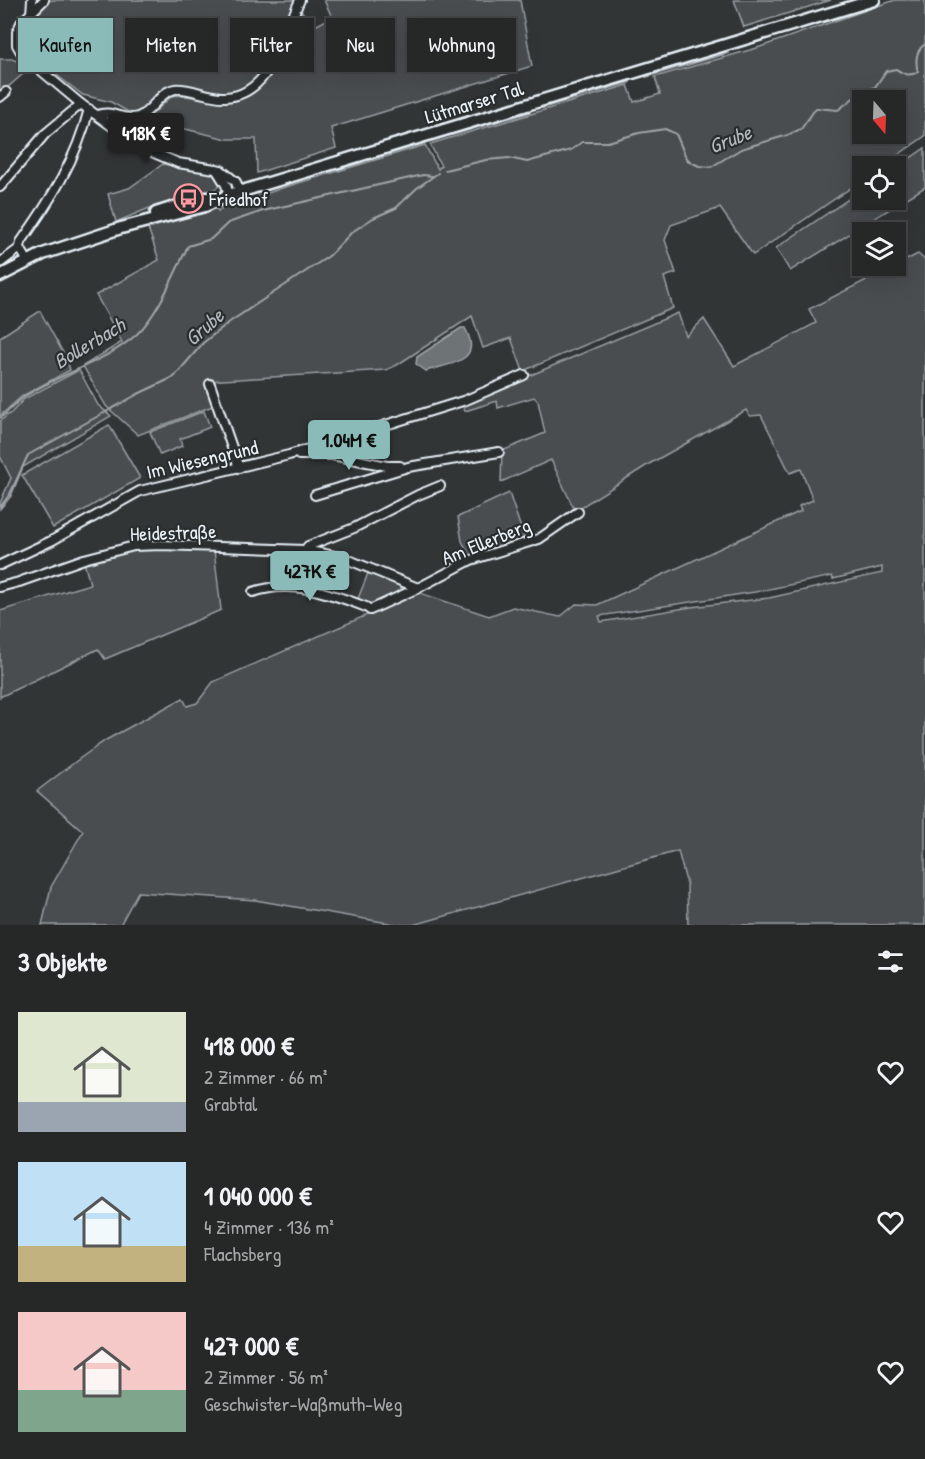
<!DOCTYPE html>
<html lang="de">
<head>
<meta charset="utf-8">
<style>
  body { margin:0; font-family:"Patrick Hand",sans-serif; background:#2e3030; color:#f1f3f6; height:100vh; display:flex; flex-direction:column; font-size:22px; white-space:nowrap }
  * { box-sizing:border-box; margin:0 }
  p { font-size:20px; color:#a4a6a8 }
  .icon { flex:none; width:33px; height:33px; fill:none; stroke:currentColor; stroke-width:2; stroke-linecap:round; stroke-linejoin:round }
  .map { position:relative; height:925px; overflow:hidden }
  .panel { display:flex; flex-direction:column; background:#262828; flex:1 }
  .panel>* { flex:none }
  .top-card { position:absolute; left:18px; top:18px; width:600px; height:54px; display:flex; gap:12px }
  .needle { width:39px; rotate:161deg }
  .fabs { position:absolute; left:852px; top:90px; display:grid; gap:12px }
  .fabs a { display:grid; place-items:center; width:54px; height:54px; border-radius:0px; background:#262828; box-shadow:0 6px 24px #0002,0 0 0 2px #424445; font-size:30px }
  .price { position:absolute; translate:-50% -51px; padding:0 14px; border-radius:6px; background:#8bbbb9; color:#111; font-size:20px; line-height:39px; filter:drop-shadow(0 2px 3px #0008) }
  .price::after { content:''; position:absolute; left:50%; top:36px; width:18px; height:14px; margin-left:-9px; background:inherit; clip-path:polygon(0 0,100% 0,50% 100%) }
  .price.active { background:#222; color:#fff }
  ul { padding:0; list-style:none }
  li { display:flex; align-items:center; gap:18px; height:150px; padding:0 18px }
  li span { display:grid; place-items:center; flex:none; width:168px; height:120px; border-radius:0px; color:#555 }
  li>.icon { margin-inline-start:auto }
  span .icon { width:72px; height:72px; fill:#fffc; stroke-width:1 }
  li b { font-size:26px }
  h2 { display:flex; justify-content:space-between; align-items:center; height:72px; padding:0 18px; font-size:26px }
  .chip { padding:0 21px; border-radius:0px; background:#262828; box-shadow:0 6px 24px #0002,0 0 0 2px #424445; font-size:21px; line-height:54px }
  .chip.active { background:#8bbbb9; color:#111 }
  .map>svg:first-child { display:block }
  .green { fill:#494d4f; stroke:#989fa4; stroke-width:1.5; fill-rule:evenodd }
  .water { fill:#6e7376; stroke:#9fa5aa; stroke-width:1.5 }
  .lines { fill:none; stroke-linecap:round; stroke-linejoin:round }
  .stream { stroke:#9fa5aa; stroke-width:2 }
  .minor-casing { stroke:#e8f1f8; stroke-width:12 }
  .major-casing { stroke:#e8f1f8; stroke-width:15 }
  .minor { stroke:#2a2d2e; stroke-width:8 }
  .major { stroke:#2a2d2e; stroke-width:10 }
  .labels { text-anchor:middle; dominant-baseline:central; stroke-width:4.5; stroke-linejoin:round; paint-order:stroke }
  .street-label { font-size:20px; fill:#e8f1f8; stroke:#2a2d2e }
  .poi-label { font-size:20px; fill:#e8f1f8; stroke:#2a2d2e; text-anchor:start }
  .water-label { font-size:21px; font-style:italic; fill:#b1b8be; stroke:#2a2d2e }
</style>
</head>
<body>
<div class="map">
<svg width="925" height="925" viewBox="0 0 925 925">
  <rect width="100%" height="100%" fill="#323536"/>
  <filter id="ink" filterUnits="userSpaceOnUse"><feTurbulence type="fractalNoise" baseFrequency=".0167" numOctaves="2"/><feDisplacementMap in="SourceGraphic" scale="12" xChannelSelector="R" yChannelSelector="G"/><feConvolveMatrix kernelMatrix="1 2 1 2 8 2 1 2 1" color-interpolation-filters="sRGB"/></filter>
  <g filter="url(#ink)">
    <g class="green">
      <path d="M50 0H298L280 40 272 36 264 49 272 56C254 93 236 96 198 90 189 88 179 85 170 86L141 111 132 114 111 102 83 95 25 51 24 30Z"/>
      <path d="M324 0H520L532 66 331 128 336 148 257 173 256 139H227L181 128 180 143 165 138 161 147 140 136 129 126 131 124 147 119 172 96C182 94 194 98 204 99 246 107 254 93 279 65V54L299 9 306 16 304 24 308 30 332 17Z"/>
      <path d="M734 0H831L744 27Z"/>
      <path d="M895 0H925V136L882 166H862V180L753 255 720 208 671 225 665 240 676 273 664 277 673 308 523 371 511 338 483 348 472 316 397 365 386 370 207 381 215 405 138 435 106 406 83 366 122 342 96 295 159 260 148 228H153L152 225 216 207 218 211 221 210 220 205 226 204 235 205 282 188 425 145 438 169 441 166 430 144 628 85 634 102 660 94 655 77 757 48ZM862 100H896V134H862Z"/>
      <path d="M0 59H12L31 67 0 94Z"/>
      <path d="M925 148V187L790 271 776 248 862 190V200H896V168Z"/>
      <path d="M163 164 212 173 218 177 221 184 215 189 152 207 116 222 108 194 129 188Z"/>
      <path d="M918 254 925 260V925H688L687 885 678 851 413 925H400L255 900 138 892 120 925H42L51 887 83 831 37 791 79 759 106 740 183 698 187 706 197 703 213 682 413 595 420 593 489 616 513 607 560 617 576 604 597 605 801 511 799 506 813 500 801 469 790 473 761 415 750 416 746 410 649 464 575 511 551 460 501 482 502 451 545 433 538 401 534 397 498 408 497 401 465 411 462 404 678 313 686 336 704 319 734 366 816 323 809 309ZM882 567V573L769 598 691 607 601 622 599 616 755 592 832 576 833 579Z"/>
      <path d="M40 311 67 360 70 370 22 396 0 416V337Z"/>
      <path d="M79 370 98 405 111 416 23 467 11 496 0 509V503L11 478 0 456V421L12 412 24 399Z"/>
      <path d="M204 411 210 427 180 439 182 446 160 455 150 432Z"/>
      <path d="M109 425 140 478 53 528 22 475Z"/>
      <path d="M509 493 525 540 470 556 462 541 458 517Z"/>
      <path d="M164 548 214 550 221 610 105 659 98 649 0 697V611L90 584 84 562 135 549Z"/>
      <path d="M369 571 402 585 400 593 371 606 357 601Z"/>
    </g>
    <path class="water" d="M461 328H465C484 362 451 363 426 371L416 364 417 357Z"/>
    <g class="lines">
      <g class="stream">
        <path d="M646 77 728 53"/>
        <path d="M542 108 630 82"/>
        <path d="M431 141 530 112"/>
        <path d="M369 160 424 143"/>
        <path d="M445 170 486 160 509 158 527 162 571 150 582 142H608L639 133 665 129 676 134 687 160 699 166 711 167 741 149 788 135 801 129 816 108 838 110 856 96 875 87 886 71 896 69C904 74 908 77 918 72 915 61 915 51 925 44"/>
        <path d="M321 174 362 162"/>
        <path d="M252 182 532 97"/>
        <path d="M0 418C9 412 15 403 24 397 60 373 105 363 137 334 159 313 174 274 188 246L211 239 228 223 263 211 423 175 432 176"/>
        <path d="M0 507 10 494 28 455 138 394 174 377 203 343 228 323 329 256 352 232 373 218 396 208 417 188 438 173"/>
      </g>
      <defs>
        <g id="minor">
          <path d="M44 0 21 23 17 32V45L27 62 38 68 81 104 142 148 178 163 221 170 236 182 239 192"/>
          <path d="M31 14 32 0"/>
          <path d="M0 97 6 92"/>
          <path d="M98 115C111 109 124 122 138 117 152 112 159 92 175 89 189 87 209 98 225 97 271 96 284 33 300 0"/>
          <path d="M216 169 226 185 229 195"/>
          <path d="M0 187 45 134 81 104"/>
          <path d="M27 260 20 248 21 242C51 199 76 161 89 109"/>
          <path d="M0 263 20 248"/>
          <path d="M210 384 239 468"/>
          <path d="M299 455H332L387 466H400"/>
          <path d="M315 495 408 467 499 452"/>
          <path d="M305 550 308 546 354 528 418 495 440 486"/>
          <path d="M0 565 51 541 140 491 289 455 466 400 524 375"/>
          <path d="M0 587 19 582 84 559 134 546 161 545 305 550 344 558 418 588"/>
          <path d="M253 592C291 579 330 593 366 607L370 610 418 588 471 560 539 539 578 512"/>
        </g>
        <g id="major">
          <path d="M156 213 203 198H216"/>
          <path d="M0 276 43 254 121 228 205 206 229 195 874 0"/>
        </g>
      </defs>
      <use href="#minor" class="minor-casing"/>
      <use href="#major" class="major-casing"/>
      <use href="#minor" class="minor"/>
      <use href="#major" class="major"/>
    </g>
  </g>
  <defs>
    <symbol id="bus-ring" viewBox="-11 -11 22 22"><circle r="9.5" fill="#2a2d2e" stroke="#ff9aa2" stroke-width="1.5"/><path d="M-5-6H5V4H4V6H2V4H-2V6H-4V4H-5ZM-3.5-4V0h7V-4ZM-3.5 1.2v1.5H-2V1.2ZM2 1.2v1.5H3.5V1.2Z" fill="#ff9aa2"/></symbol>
  </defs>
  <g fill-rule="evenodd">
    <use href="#bus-ring" x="172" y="182" width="33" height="33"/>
  </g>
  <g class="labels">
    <g class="street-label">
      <text transform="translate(474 102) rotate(-17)">Lütmarser Tal</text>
      <text transform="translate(202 459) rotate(-13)">Im Wiesengrund</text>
      <text transform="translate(173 532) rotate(-2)">Heidestraße</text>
      <text transform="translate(486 541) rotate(-22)">Am Ellerberg</text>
    </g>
    <g class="poi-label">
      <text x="209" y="198">Friedhof</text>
    </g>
    <g class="water-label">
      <text transform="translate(730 139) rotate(-22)">Grube</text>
      <text transform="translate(204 327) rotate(-41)">Grube</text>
      <text transform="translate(89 343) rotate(-31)">Bollerbach</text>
    </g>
  </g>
</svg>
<div class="fabs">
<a><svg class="needle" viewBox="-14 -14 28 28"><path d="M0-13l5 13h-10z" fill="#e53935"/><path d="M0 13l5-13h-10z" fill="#a4a6a8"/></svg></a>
<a><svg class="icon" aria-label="locate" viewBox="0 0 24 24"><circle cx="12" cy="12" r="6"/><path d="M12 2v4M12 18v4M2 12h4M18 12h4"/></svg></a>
<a><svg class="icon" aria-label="layers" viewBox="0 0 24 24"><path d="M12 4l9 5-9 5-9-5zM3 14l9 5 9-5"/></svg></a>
</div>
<b class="price active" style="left:146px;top:164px">418K €</b>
<b class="price" style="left:349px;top:471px">1.04M €</b>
<b class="price" style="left:310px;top:602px">427K €</b>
<div class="top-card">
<a class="chip active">Kaufen</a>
<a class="chip">Mieten</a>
<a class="chip">Filter</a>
<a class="chip">Neu</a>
<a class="chip">Wohnung</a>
</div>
</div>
<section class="panel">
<h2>3 Objekte<svg class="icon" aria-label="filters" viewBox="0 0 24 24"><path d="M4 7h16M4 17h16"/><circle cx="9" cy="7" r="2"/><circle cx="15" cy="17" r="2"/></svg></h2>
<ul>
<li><span style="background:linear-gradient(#dfe7d0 75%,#9aa5b1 0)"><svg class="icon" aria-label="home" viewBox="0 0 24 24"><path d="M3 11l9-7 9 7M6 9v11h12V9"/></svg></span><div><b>418 000 €</b><p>2 Zimmer · 66 m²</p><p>Grabtal</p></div><svg class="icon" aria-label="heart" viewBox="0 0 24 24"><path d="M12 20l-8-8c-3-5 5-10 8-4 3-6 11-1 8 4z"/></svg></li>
<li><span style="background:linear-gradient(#bfe0f5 70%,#c2b280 0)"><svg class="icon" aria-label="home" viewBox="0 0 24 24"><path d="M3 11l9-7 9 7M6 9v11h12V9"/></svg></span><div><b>1 040 000 €</b><p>4 Zimmer · 136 m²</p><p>Flachsberg</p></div><svg class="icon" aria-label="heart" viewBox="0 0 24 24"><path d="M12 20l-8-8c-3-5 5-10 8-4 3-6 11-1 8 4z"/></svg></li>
<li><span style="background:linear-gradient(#f6c9c9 65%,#7fa58c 0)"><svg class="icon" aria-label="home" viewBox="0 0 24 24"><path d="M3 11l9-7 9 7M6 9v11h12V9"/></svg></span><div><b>427 000 €</b><p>2 Zimmer · 56 m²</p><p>Geschwister-Waßmuth-Weg</p></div><svg class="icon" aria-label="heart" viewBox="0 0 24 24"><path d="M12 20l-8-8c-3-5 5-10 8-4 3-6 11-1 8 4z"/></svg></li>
</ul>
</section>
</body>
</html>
